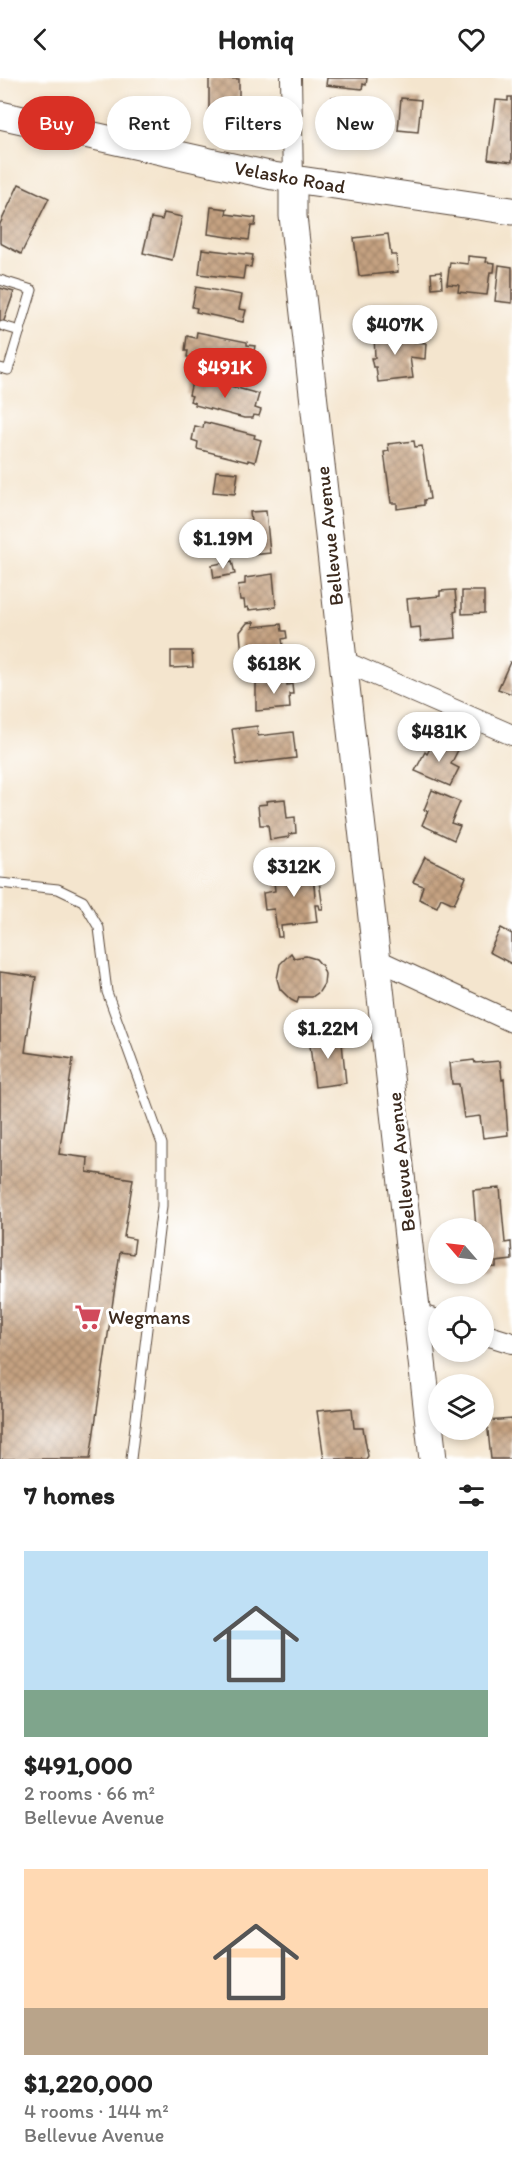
<!DOCTYPE html>
<html lang="en">
<head>
<meta charset="utf-8">
<style>
  body { margin:0; font-family:Itim,sans-serif; background:#f2f2f2; color:#222; height:100vh; display:flex; flex-direction:column; font-size:22px; white-space:nowrap }
  * { box-sizing:border-box; margin:0 }
  p { font-size:20px; color:#767676 }
  .icon { flex:none; width:33px; height:33px; fill:none; stroke:currentColor; stroke-width:2; stroke-linecap:round; stroke-linejoin:round }
  .map { position:relative; height:1381px; overflow:hidden }
  .panel { display:flex; flex-direction:column; background:#fff; flex:1 }
  .panel>* { flex:none }
  .hud { position:absolute; left:18px; top:18px; width:477px; height:54px; display:flex; gap:12px }
  .needle { width:39px; rotate:298deg }
  .tools { position:absolute; left:428px; top:1140px; display:grid; gap:12px }
  .tools a { display:grid; place-items:center; width:66px; height:66px; border-radius:50%; background:#fff; box-shadow:0 3px 9px #0003; font-size:30px }
  .price { position:absolute; translate:-50% -51px; padding:0 14px; border-radius:21px; background:#fff; color:#222; font-size:20px; line-height:39px; filter:drop-shadow(0 2px 3px #0008) }
  .price::after { content:''; position:absolute; left:50%; top:36px; width:18px; height:14px; margin-left:-9px; background:inherit; clip-path:polygon(0 0,100% 0,50% 100%) }
  .price.current { background:#d93025; color:#fff }
  ul { padding:0; list-style:none }
  li { display:grid; align-content:center; gap:12px; height:318px; padding:0 24px }
  li span { display:grid; place-items:center; height:186px; border-radius:0px; color:#555 }
  li>.icon { margin-inline-start:auto }
  span .icon { width:108px; height:108px; fill:#fffc; stroke-width:1 }
  li b { font-size:26px }
  h2 { display:flex; justify-content:space-between; align-items:center; height:72px; padding:0 24px; font-size:26px }
  .chip { padding:0 21px; border-radius:27px; background:#fff; box-shadow:0 3px 9px #0003; font-size:21px; line-height:54px }
  .chip.current { background:#d93025; color:#fff }
  header { display:flex; justify-content:space-between; align-items:center; height:78px; padding:0 24px; background:#fff; font-size:27px; font-weight:700 }
  .map>svg:first-child { display:block }
  .building { fill:url(#building-cross-hatch) }
  .lines { fill:none; stroke-linecap:round; stroke-linejoin:round }
  .lane-casing { stroke:#574638; stroke-width:11 }
  .street-casing { stroke:#574638; stroke-width:22 }
  .secondary-casing { stroke:#574638; stroke-width:29 }
  .lane { stroke:#fff; stroke-width:9 }
  .street { stroke:#fff; stroke-width:20 }
  .secondary { stroke:#fff; stroke-width:27 }
  .labels { text-anchor:middle; dominant-baseline:central; stroke-width:6; stroke-linejoin:round; paint-order:stroke }
  .street-label { font-size:20px; fill:#3b2a1e; stroke:#fff }
  .poi-label { font-size:20px; fill:#3b2a1e; stroke:#fff; text-anchor:start }
</style>
</head>
<body>
<header><svg class="icon" aria-label="back" viewBox="0 0 24 24"><path d="M15 5l-7 7 7 7"/></svg>Homiq<svg class="icon" aria-label="heart" viewBox="0 0 24 24"><path d="M12 20l-8-8c-3-5 5-10 8-4 3-6 11-1 8 4z"/></svg></header>
<div class="map">
<svg width="512" height="1381" viewBox="0 0 512 1381">
  <defs>
    <pattern id="building-cross-hatch" width="8" height="8" patternUnits="userSpaceOnUse" patternTransform="scale(1.5)"><rect width="8" height="8" fill="#c5a281"/><path d="M0 0l8 8M0 8l8-8" fill="none" stroke="#a18469"/></pattern>
  </defs>
  <rect width="100%" height="100%" fill="#fff"/>
  <filter id="ink" filterUnits="userSpaceOnUse"><feTurbulence type="fractalNoise" baseFrequency=".0167" numOctaves="2"/><feDisplacementMap in="SourceGraphic" scale="12" xChannelSelector="R" yChannelSelector="G"/><feConvolveMatrix kernelMatrix="1 2 1 2 8 2 1 2 1" color-interpolation-filters="sRGB"/></filter>
  <filter id="wash" filterUnits="userSpaceOnUse"><feTurbulence type="fractalNoise" baseFrequency=".008" numOctaves="4" result="noise"/><feDisplacementMap in="SourceGraphic" scale="24" xChannelSelector="R" yChannelSelector="G"/><feGaussianBlur stdDeviation="1.35" result="paint"/><feColorMatrix in="noise" values="0 0 0 0 0 0 0 0 0 0 0 0 0 0 0 0 0 1.4 0 .05"/><feComposite in="paint" operator="in"/></filter>
  <g filter="url(#wash)">
    <rect width="100%" height="100%" fill="#f4e5ce"/>
    <g id="blocks">
      <g class="building">
        <path d="M211 0 239 1V38L209 37V2Z"/>
        <path d="M327 0H367L366 7 363 6 362 11 326 7Z"/>
        <path d="M332 19 371 23V33H379L378 43 369 42V50L326 46 327 37H330Z"/>
        <path d="M508 19H512V84L488 81 496 22 508 23Z"/>
        <path d="M401 20 421 22 418 54 398 52Z"/>
        <path d="M19 106 49 120 21 176 0 165V146Z"/>
        <path d="M211 129 227 131 226 136 256 140 255 148H251L249 162 208 156Z"/>
        <path d="M164 135 182 139 172 182 143 175 151 140 162 142Z"/>
        <path d="M388 156 391 177H396L398 194 359 198 354 160Z"/>
        <path d="M202 171 253 177 251 189 245 188 243 201 199 196Z"/>
        <path d="M468 178 487 180 486 184 495 185 494 194H490L487 217 458 214 459 207 447 206 450 184 468 186Z"/>
        <path d="M499 187 512 189V225L495 223Z"/>
        <path d="M441 194 442 209 432 210 431 195Z"/>
        <path d="M196 209 242 217 239 231 246 232 243 244 196 234 197 230 192 229Z"/>
        <path d="M0 210 14 214 0 254Z"/>
        <path d="M400 252 402 263 426 265 425 281 410 279 413 300 378 304 376 289H373L371 280H375L374 256Z"/>
        <path d="M197 254 247 264V267L255 268 250 293 191 281 192 280 187 279 188 273H185L187 258 196 260Z"/>
        <path d="M201 300 259 316 255 330 261 332 259 338 254 337 253 340H244L195 327V325L190 323 192 318 189 317 192 304 200 306Z"/>
        <path d="M204 344 255 357 254 360 261 362 255 384 248 382V384L197 371 198 364 192 362 195 348 203 350Z"/>
        <path d="M414 363 415 369 422 368 430 421 424 422V427L397 431V425H391L384 374 389 373 388 366Z"/>
        <path d="M216 393 238 395 235 416 213 414Z"/>
        <path d="M266 433 270 475 241 478V474L238 475 237 467H240L238 445 251 444 250 434Z"/>
        <path d="M232 483 235 496 214 500 212 487Z"/>
        <path d="M273 496 276 529 249 532 248 529 245 530 244 522H240L238 507 245 506V500Z"/>
        <path d="M455 512 457 533 454 534 456 560 421 563 420 549 410 550 407 521 440 518V513Z"/>
        <path d="M462 513H484V535L462 536Z"/>
        <path d="M254 544 253 549 281 546 282 553H286L287 560 282 561 284 574 242 578 240 554 247 545Z"/>
        <path d="M171 573H192L193 589 171 590Z"/>
        <path d="M510 584 512 585V616L498 611Z"/>
        <path d="M286 598 287 607 292 606 293 616H289L290 630 256 633V606L273 604V600Z"/>
        <path d="M257 648 258 658 293 654 296 680 237 687 232 651Z"/>
        <path d="M435 661 458 672 451 686 459 690 450 708 415 693 425 674 427 676Z"/>
        <path d="M432 712 460 724 451 745 460 748 454 762 422 747 428 733 424 732Z"/>
        <path d="M285 721 287 740 295 739 296 755 289 756V759L270 762 268 747H260L258 727 267 726 266 723Z"/>
        <path d="M425 779 466 799 454 826 441 820 437 829 419 821 423 808 413 804Z"/>
        <path d="M312 790 315 819 314 805 319 803 323 831H320L319 827H315L317 844 281 848 282 859H278L274 831 265 832 263 815 275 813 273 794Z"/>
        <path d="M501 850 512 856V886L489 874Z"/>
        <path d="M291 875 294 880 306 878 316 881 322 888 325 896 324 906 319 914 312 919H299L297 925 291 922 280 911 277 901 280 886Z"/>
        <path d="M0 894 36 899 25 974 73 981 59 1076 88 1080 87 1094 133 1101 124 1159 135 1161 133 1176 120 1174 90 1381H0Z"/>
        <path d="M341 955 346 1005 315 1009 309 959Z"/>
        <path d="M474 982 475 985 500 983 502 1002 504 1001 508 1057 483 1060 480 1038 464 1040 459 1006H452L450 985Z"/>
        <path d="M500 1110 505 1165 511 1164 512 1182 496 1184V1189L484 1190 483 1150H476L473 1112Z"/>
        <path d="M352 1330 354 1350H363L368 1378 366 1381H324L317 1333Z"/>
        <path d="M512 1341V1381H491L487 1343Z"/>
      </g>
    </g>
  </g>
  <g filter="url(#ink)">
    <use href="#blocks" fill-opacity="0" stroke="#574638" stroke-width="1.5"/>
    <g class="lines">
      <defs>
        <g id="lane">
          <path d="M0 202 32 212 8 292 0 290"/>
          <path d="M3 248 20 253"/>
          <path d="M0 805 58 811 83 823 99 850 107 914 162 1066V1128L131 1381"/>
        </g>
        <g id="street">
          <path d="M291 0 293 101"/>
          <path d="M343 583 512 657"/>
          <path d="M378 882 512 944"/>
          <path d="M417 1236 438 1242"/>
          <path d="M483 1256 512 1265"/>
        </g>
        <g id="secondary">
          <path d="M0 37 273 98 512 133"/>
          <path d="M293 101V138L433 1381"/>
        </g>
      </defs>
      <use href="#lane" class="lane-casing"/>
      <use href="#street" class="street-casing"/>
      <use href="#secondary" class="secondary-casing"/>
      <use href="#lane" class="lane"/>
      <use href="#street" class="street"/>
      <use href="#secondary" class="secondary"/>
    </g>
  </g>
  <defs>
    <symbol id="supermarket-bare" viewBox="-9 -9 18 18"><path d="M-6-5.5h2.5l.6 2H6L4.5 2H-2.5L-4.4-4H-6ZM-1.5 3.2a1.3 1.3 0 1 0 .1 0ZM3 3.2a1.3 1.3 0 1 0 .1 0Z" fill="#d1495b" stroke="#fff" stroke-width="2.5" paint-order="stroke"/></symbol>
  </defs>
  <g fill-rule="evenodd">
    <use href="#supermarket-bare" x="69" y="1220" width="38" height="38"/>
  </g>
  <g class="labels">
    <g class="street-label">
      <text transform="translate(290 99) rotate(10)">Velasko Road</text>
      <text transform="translate(329 458) rotate(-96)">Bellevue Avenue</text>
      <text transform="translate(401 1084) rotate(-96)">Bellevue Avenue</text>
    </g>
    <g class="poi-label">
      <text x="108" y="1239">Wegmans</text>
    </g>
  </g>
</svg>
<div class="tools">
<a><svg class="needle" viewBox="-14 -14 28 28"><path d="M0-13l5 13h-10z" fill="#e53935"/><path d="M0 13l5-13h-10z" fill="#767676"/></svg></a>
<a><svg class="icon" aria-label="locate" viewBox="0 0 24 24"><circle cx="12" cy="12" r="6"/><path d="M12 2v4M12 18v4M2 12h4M18 12h4"/></svg></a>
<a><svg class="icon" aria-label="layers" viewBox="0 0 24 24"><path d="M12 4l9 5-9 5-9-5zM3 14l9 5 9-5"/></svg></a>
</div>
<b class="price" style="left:395px;top:278px">$407K</b>
<b class="price current" style="left:225px;top:321px">$491K</b>
<b class="price" style="left:223px;top:492px">$1.19M</b>
<b class="price" style="left:274px;top:617px">$618K</b>
<b class="price" style="left:439px;top:685px">$481K</b>
<b class="price" style="left:294px;top:820px">$312K</b>
<b class="price" style="left:328px;top:982px">$1.22M</b>
<div class="hud">
<a class="chip current">Buy</a>
<a class="chip">Rent</a>
<a class="chip">Filters</a>
<a class="chip">New</a>
</div>
</div>
<section class="panel">
<h2>7 homes<svg class="icon" aria-label="filters" viewBox="0 0 24 24"><path d="M4 7h16M4 17h16"/><circle cx="9" cy="7" r="2"/><circle cx="15" cy="17" r="2"/></svg></h2>
<ul>
<li><span style="background:linear-gradient(#bfe0f5 75%,#7fa58c 0)"><svg class="icon" aria-label="home" viewBox="0 0 24 24"><path d="M3 11l9-7 9 7M6 9v11h12V9"/></svg></span><div><b>$491,000</b><p>2 rooms · 66 m²</p><p>Bellevue Avenue</p></div></li>
<li><span style="background:linear-gradient(#ffd9b3 75%,#b9a48a 0)"><svg class="icon" aria-label="home" viewBox="0 0 24 24"><path d="M3 11l9-7 9 7M6 9v11h12V9"/></svg></span><div><b>$1,220,000</b><p>4 rooms · 144 m²</p><p>Bellevue Avenue</p></div></li>
</ul>
</section>
</body>
</html>
